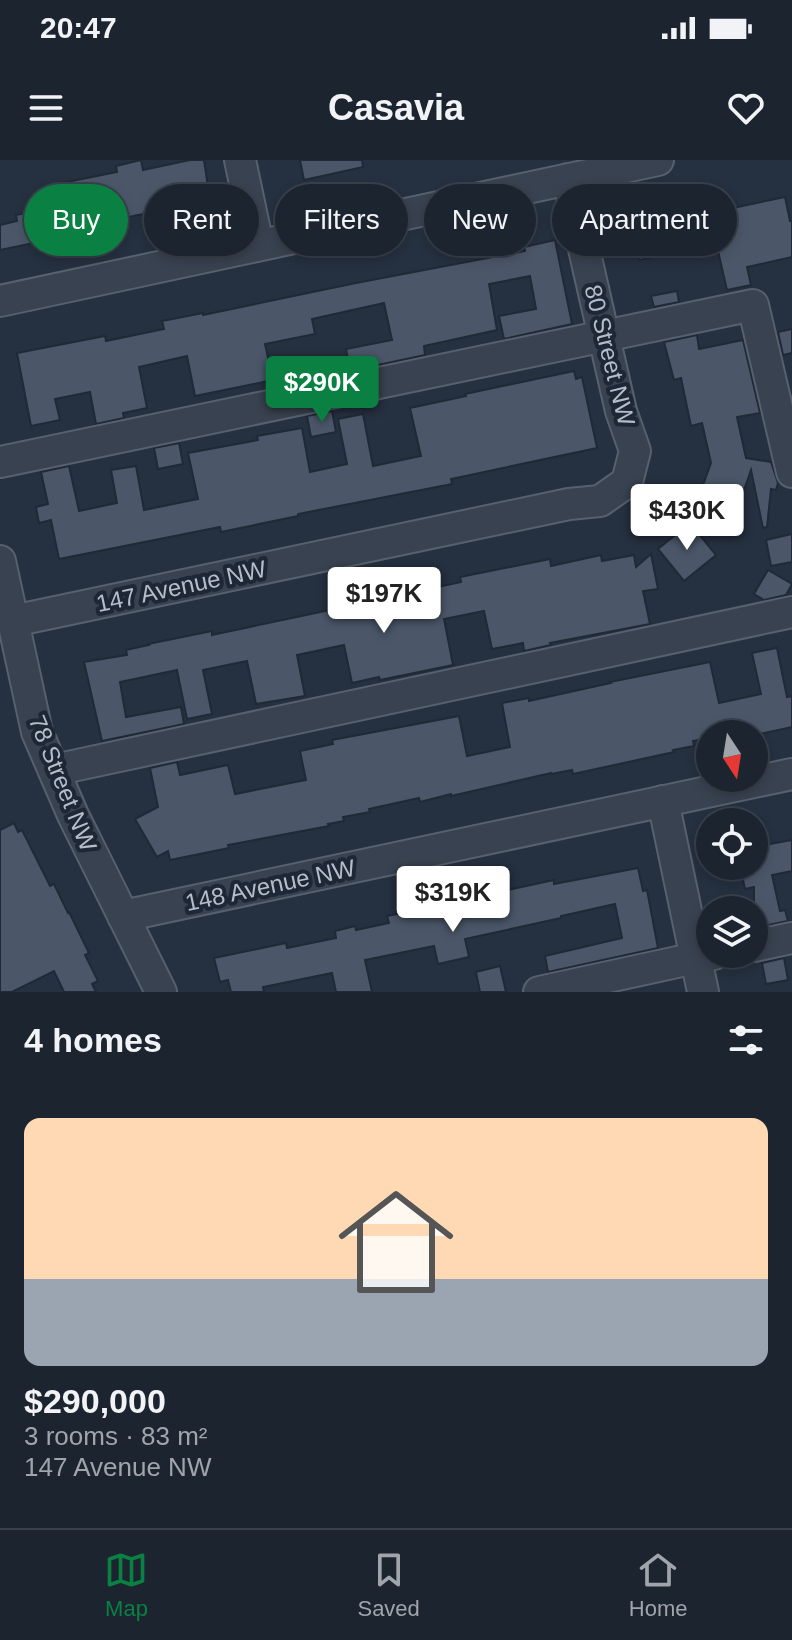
<!DOCTYPE html>
<html lang="en">
<head>
<meta charset="utf-8">
<style>
  body { margin:0; font-family:Arial,sans-serif; background:#252c38; color:#f1f3f6; height:100vh; display:flex; flex-direction:column; font-size:30px; white-space:nowrap }
  * { box-sizing:border-box; margin:0 }
  p { font-size:26px; color:#a0a4ab }
  .icon { flex:none; width:44px; height:44px; fill:none; stroke:currentColor; stroke-width:2; stroke-linecap:round; stroke-linejoin:round }
  .map { position:relative; height:832px; overflow:hidden }
  .drawer { display:flex; flex-direction:column; background:#1c2430; flex:1 }
  .drawer>* { flex:none }
  .hud { position:absolute; left:24px; top:24px; width:744px; height:72px; display:flex; gap:16px }
  .needle { width:52px; rotate:168deg }
  .controls { position:absolute; left:696px; top:560px; display:grid; gap:16px }
  .controls a { display:grid; place-items:center; width:72px; height:72px; border-radius:50%; background:#1c2430; box-shadow:0 4px 12px #0003,0 0 0 2px #3a414c; font-size:40px }
  .price { position:absolute; translate:-50% -68px; padding:0 18px; border-radius:8px; background:#fff; color:#222; font-size:26px; line-height:52px; filter:drop-shadow(0 2px 4px #0008) }
  .price::after { content:''; position:absolute; left:50%; top:48px; width:24px; height:18px; margin-left:-12px; background:inherit; clip-path:polygon(0 0,100% 0,50% 100%) }
  .price.current { background:#0b8043; color:#fff }
  ul { padding:0; list-style:none }
  li { display:grid; align-content:center; gap:16px; height:424px; padding:0 24px }
  li span { display:grid; place-items:center; height:248px; border-radius:16px; color:#555 }
  li>.icon { margin-inline-start:auto }
  span .icon { width:144px; height:144px; fill:#fffc; stroke-width:1 }
  li b { font-size:34px }
  h2 { display:flex; justify-content:space-between; align-items:center; height:96px; padding:0 24px; font-size:34px }
  .tag { padding:0 28px; border-radius:36px; background:#1c2430; box-shadow:0 4px 12px #0003,0 0 0 2px #3a414c; font-size:28px; line-height:72px }
  .tag.current { background:#0b8043; color:#fff }
  .status { display:flex; justify-content:space-between; align-items:center; height:56px; padding:0 40px; background:#1c2430; direction:ltr }
  .status svg { height:22px; fill:currentColor }
  header { display:flex; justify-content:space-between; align-items:center; height:104px; padding:0 24px; background:#1c2430; font-size:36px; font-weight:700 }
  .tabs { display:flex; justify-content:space-around; align-items:center; height:112px; border-top:2px solid #3a414c; background:#1c2430; font-size:22px; color:#a0a4ab }
  .tabs a { display:grid; justify-items:center; gap:4px }
  .tabs .current { color:#0b8043 }
  .map>svg:first-child { display:block }
  .building { fill:#4b5769; stroke:#202937; stroke-width:2 }
  .lines { fill:none; stroke-linecap:round; stroke-linejoin:round }
  .minor-casing { stroke:#57606d; stroke-width:34 }
  .minor { stroke:#394250; stroke-width:30 }
  .labels { text-anchor:middle; dominant-baseline:central; stroke-width:8; stroke-linejoin:round; paint-order:stroke }
  .street-label { font-size:24px; fill:#b6bdca; stroke:#1e2735 }
</style>
</head>
<body>
<div class="status"><b>20:47</b><svg viewBox="0 0 49 12"><path d="M0 12V9h3v3zM5 12V6h3v6zM10 12V3h3v9zM15 12V0h3v12zM26 1h20v11H26zM47 4h2v5h-2z"/></svg></div>
<header><svg class="icon" aria-label="menu" viewBox="0 0 24 24"><path d="M4 6h16M4 12h16M4 18h16"/></svg>Casavia<svg class="icon" aria-label="heart" viewBox="0 0 24 24"><path d="M12 20l-8-8c-3-5 5-10 8-4 3-6 11-1 8 4z"/></svg></header>
<div class="map">
<svg width="792" height="832" viewBox="0 0 792 832">
  <rect width="100%" height="100%" fill="#253040"/>
  <g class="building">
    <path d="M141 0 143 10 190 0H204L210 40 119 59 120 65 0 90V65L17 61 16 55 67 45 62 23 117 12 116 6Z"/>
    <path d="M300 0H362L363 7 304 20Z"/>
    <path d="M785 37 790 61H792V97L747 107 751 125 727 130 718 91 701 94 700 88 639 100 633 69Z"/>
    <path d="M555 80 572 164 504 179 499 156 536 149 530 116 489 124 497 170 424 186 425 195 350 211 346 189 392 180 384 143 312 159 315 174 265 184 273 220 195 236 187 196 139 207 147 248 123 253 124 258 96 264 90 232 55 239 60 260 31 266 17 193 105 176 106 181 164 169 162 161 203 153V155L356 123 525 91 524 87Z"/>
    <path d="M677 131 679 142 654 147 651 136Z"/>
    <path d="M792 169V193L783 195 778 172Z"/>
    <path d="M697 175 699 189 743 180 760 253 737 257 746 298 771 302 778 323 776 330 771 329 767 367 763 368 751 310 729 373 693 360 713 344 698 339 711 303 702 263 691 266 681 218 674 220 664 182Z"/>
    <path d="M574 211 576 219 582 217 597 288 451 319 452 324 298 354V356L221 372 220 367 59 399 51 360 39 363 36 347 48 344 41 312 69 306 79 351 117 343 111 310 136 306 144 350 198 339 188 293 258 280 257 276 302 268 310 312 347 304 338 259 363 254 373 306 421 296 410 248 466 236 465 234Z"/>
    <path d="M332 251 336 272 311 277 307 256Z"/>
    <path d="M179 283 183 304 158 309 154 288Z"/>
    <path d="M690 363 716 395 684 421 658 389Z"/>
    <path d="M792 374V402L771 406 766 380Z"/>
    <path d="M651 394 658 429 643 431 650 464 550 483 551 485 524 491 523 483 492 489 484 451 444 459 453 505 380 520 379 517 352 523 344 485 297 495 305 536 256 544 247 501 203 510 212 554 187 559 177 510 120 522 126 557 181 547 184 564 102 581 84 502 127 495 126 490 149 485 148 484 212 471V475L311 454 461 422 460 417 550 399 551 406 601 395 602 401 634 395 636 407Z"/>
    <path d="M768 410 792 424 786 435 764 440 754 434Z"/>
    <path d="M777 488 787 537 792 536V567L760 574H710V578L693 581 694 586 673 590 674 592 573 614 572 610 551 614V613L451 636V634L420 642 419 638 369 649 370 652 343 657 344 661 328 664 329 666 228 685 229 688 170 700 168 691 157 697 135 659 158 647 150 608 177 602 180 615 228 605 235 634 306 620 300 591 333 584 332 580 459 556 467 596 510 587 502 543 529 538V541L611 523 610 522 710 502 719 543 761 534 752 493Z"/>
    <path d="M14 663 18 672 22 670 50 726 54 724 68 753 69 752 89 793 85 795 98 821 92 824 96 832H64L54 811 12 832H0V670Z"/>
    <path d="M792 680V711L772 715 780 751 785 750 788 761 754 768V727L745 729 740 706H754V687Z"/>
    <path d="M638 708 643 731 647 730 658 788 548 812 545 796 622 778 615 744 561 756V758L465 779 469 797 438 804 434 786 365 800 372 832H336L332 813 263 827 264 832H231L228 820 220 822 214 798 286 783 287 788 336 778 335 771 355 766 356 770 389 763 387 756 438 746 439 751 486 741 484 735 554 720V724Z"/>
    <path d="M784 798 788 820 766 824 762 803Z"/>
    <path d="M500 806 506 832H480L476 812Z"/>
  </g>
  <g class="lines">
    <defs>
      <g id="minor">
        <path d="M240 0 258 85"/>
        <path d="M0 141 658 0"/>
        <path d="M0 302 753 145 792 312"/>
        <path d="M0 401 37 572 73 655 161 832"/>
        <path d="M13 461 569 344 600 341 627 322 635 291 621 251 568 19"/>
        <path d="M54 610 792 452"/>
        <path d="M663 641 703 832"/>
        <path d="M123 756 792 614"/>
        <path d="M754 786 792 778"/>
        <path d="M539 832 714 794"/>
      </g>
    </defs>
    <use href="#minor" class="minor-casing"/>
    <use href="#minor" class="minor"/>
  </g>
  <g class="labels">
    <g class="street-label">
      <text transform="translate(610 195) rotate(76)">80 Street NW</text>
      <text transform="translate(181 426) rotate(-12)">147 Avenue NW</text>
      <text transform="translate(63 623) rotate(68)">78 Street NW</text>
      <text transform="translate(270 725) rotate(-12)">148 Avenue NW</text>
    </g>
  </g>
</svg>
<div class="controls">
<a><svg class="needle" viewBox="-14 -14 28 28"><path d="M0-13l5 13h-10z" fill="#e53935"/><path d="M0 13l5-13h-10z" fill="#a0a4ab"/></svg></a>
<a><svg class="icon" aria-label="locate" viewBox="0 0 24 24"><circle cx="12" cy="12" r="6"/><path d="M12 2v4M12 18v4M2 12h4M18 12h4"/></svg></a>
<a><svg class="icon" aria-label="layers" viewBox="0 0 24 24"><path d="M12 4l9 5-9 5-9-5zM3 14l9 5 9-5"/></svg></a>
</div>
<b class="price current" style="left:322px;top:264px">$290K</b>
<b class="price" style="left:687px;top:392px">$430K</b>
<b class="price" style="left:384px;top:475px">$197K</b>
<b class="price" style="left:453px;top:774px">$319K</b>
<div class="hud">
<a class="tag current">Buy</a>
<a class="tag">Rent</a>
<a class="tag">Filters</a>
<a class="tag">New</a>
<a class="tag">Apartment</a>
</div>
</div>
<section class="drawer">
<h2>4 homes<svg class="icon" aria-label="filters" viewBox="0 0 24 24"><path d="M4 7h16M4 17h16"/><circle cx="9" cy="7" r="2"/><circle cx="15" cy="17" r="2"/></svg></h2>
<ul>
<li><span style="background:linear-gradient(#ffd9b3 65%,#9aa5b1 0)"><svg class="icon" aria-label="home" viewBox="0 0 24 24"><path d="M3 11l9-7 9 7M6 9v11h12V9"/></svg></span><div><b>$290,000</b><p>3 rooms · 83 m²</p><p>147 Avenue NW</p></div></li>
</ul>
</section>
<nav class="tabs">
<a class="current"><svg class="icon" aria-label="map" viewBox="0 0 24 24"><path d="M3 6l6-2 6 2 6-2v14l-6 2-6-2-6 2zM9 4v14M15 6v14"/></svg>Map</a>
<a><svg class="icon" aria-label="saved" viewBox="0 0 24 24"><path d="M7 4h10v16l-5-4-5 4z"/></svg>Saved</a>
<a><svg class="icon" aria-label="home" viewBox="0 0 24 24"><path d="M3 11l9-7 9 7M6 9v11h12V9"/></svg>Home</a>
</nav>
</body>
</html>
